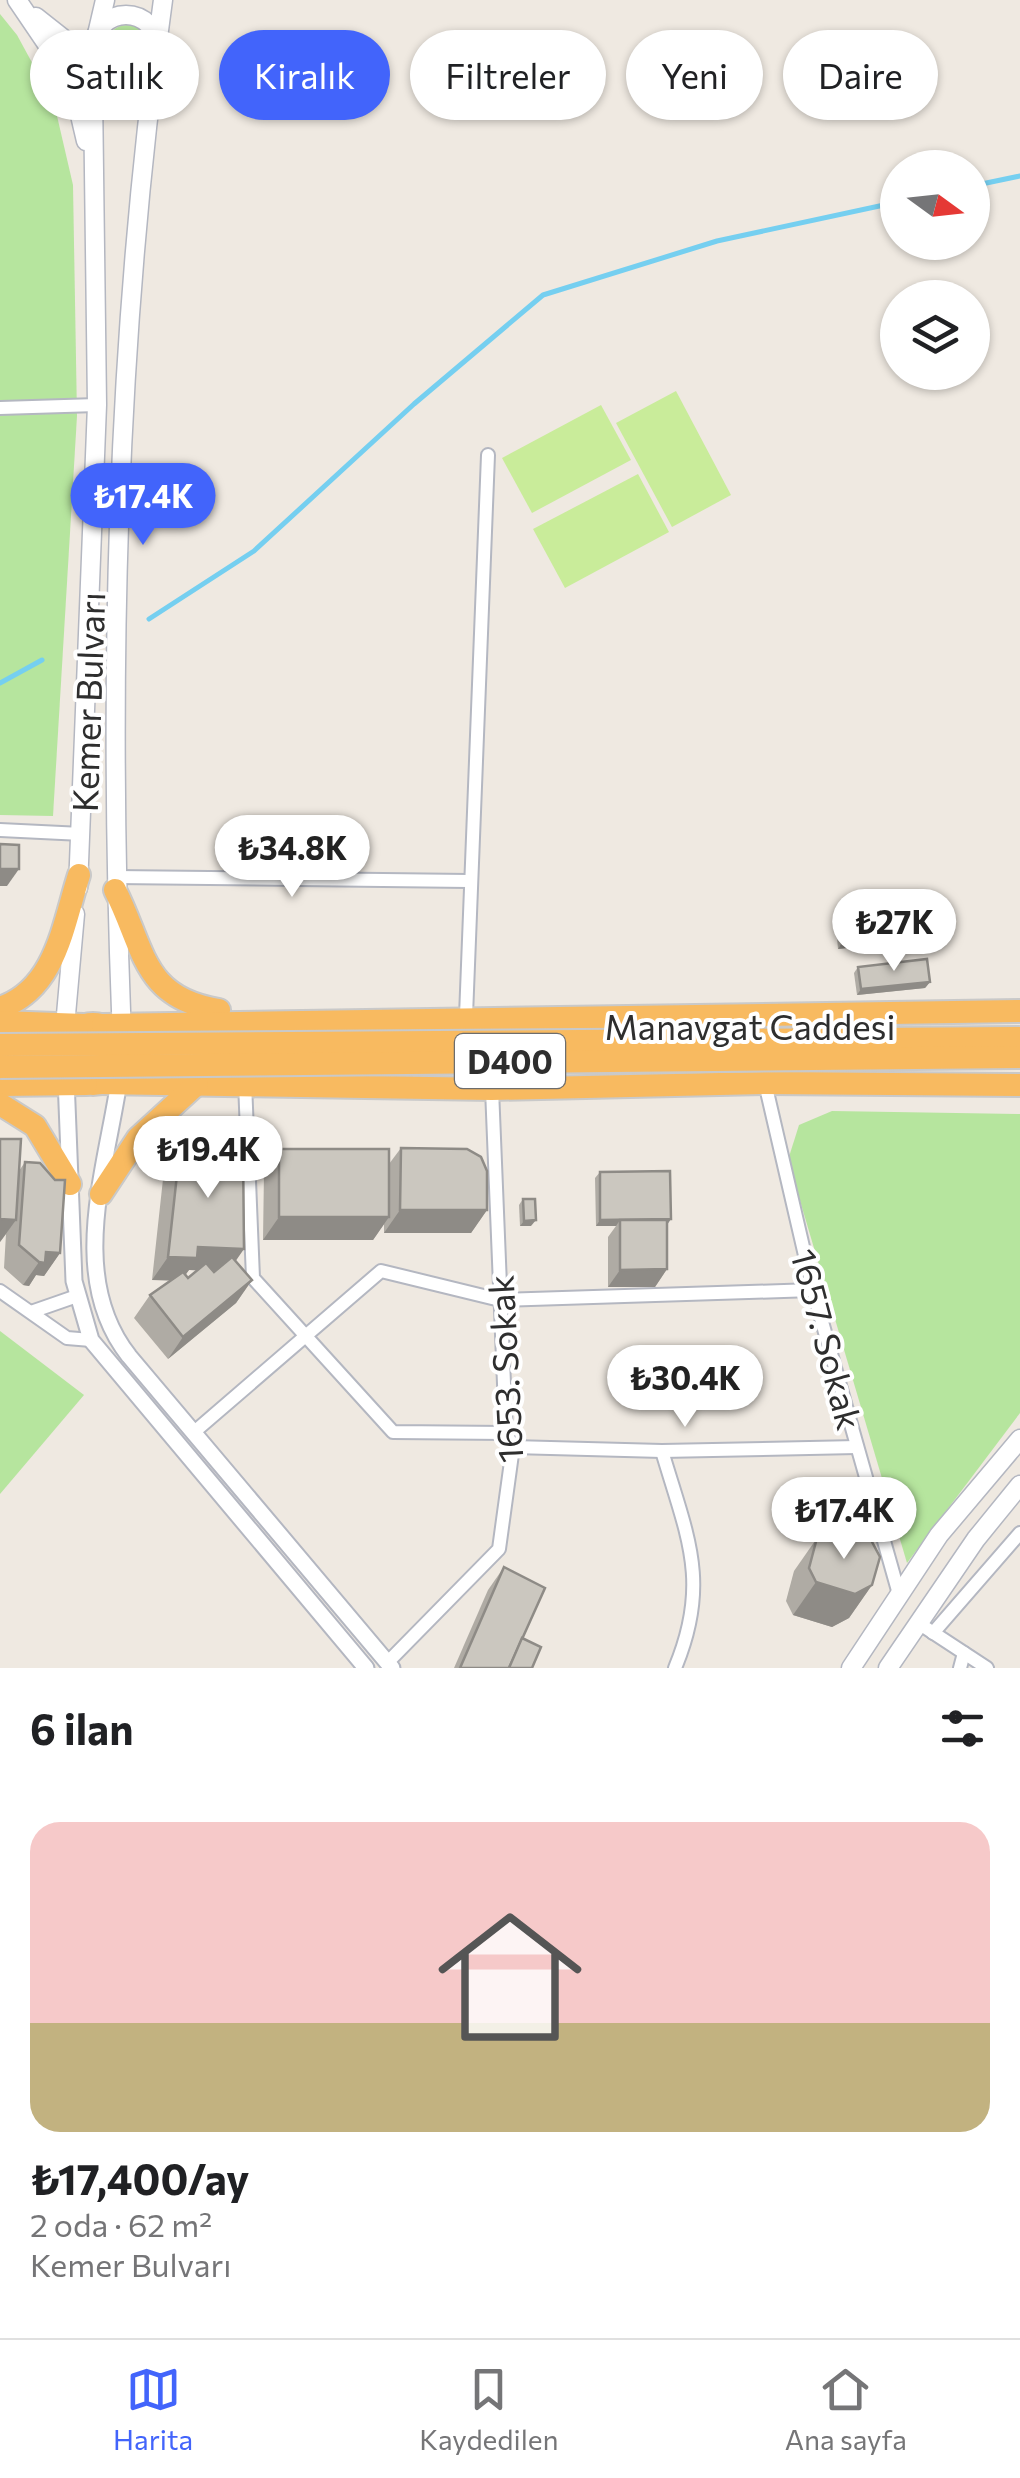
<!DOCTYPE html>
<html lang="tr">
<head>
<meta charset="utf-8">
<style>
  body { margin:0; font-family:Commissioner,sans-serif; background:#f6f6f6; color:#202124; height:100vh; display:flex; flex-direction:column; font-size:38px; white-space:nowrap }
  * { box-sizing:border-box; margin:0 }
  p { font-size:32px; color:#757577 }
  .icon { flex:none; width:55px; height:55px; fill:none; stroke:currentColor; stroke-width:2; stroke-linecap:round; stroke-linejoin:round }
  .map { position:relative; height:1668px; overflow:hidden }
  .sheet { display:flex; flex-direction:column; background:#fff; flex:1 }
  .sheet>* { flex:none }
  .guide { position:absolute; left:30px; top:30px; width:960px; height:90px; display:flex; gap:20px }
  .needle { width:65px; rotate:105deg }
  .controls { position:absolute; left:880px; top:150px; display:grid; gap:20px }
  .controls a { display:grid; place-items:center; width:110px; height:110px; border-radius:50%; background:#fff; box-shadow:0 2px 8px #0004; font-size:50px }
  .price { position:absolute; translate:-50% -85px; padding:0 22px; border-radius:35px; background:#fff; color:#222; font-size:32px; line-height:65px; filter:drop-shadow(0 2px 5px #0008) }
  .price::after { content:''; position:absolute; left:50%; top:60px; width:30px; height:22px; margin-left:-15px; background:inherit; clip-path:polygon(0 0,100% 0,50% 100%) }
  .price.on { background:#4264fb; color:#fff }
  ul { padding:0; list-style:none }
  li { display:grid; align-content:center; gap:20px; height:530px; padding:0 30px }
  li+li { border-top:2px solid #e0e0e0 }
  li span { display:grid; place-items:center; height:310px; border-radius:30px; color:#555 }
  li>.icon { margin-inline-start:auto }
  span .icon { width:180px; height:180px; fill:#fffc; stroke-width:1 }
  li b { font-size:42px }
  h2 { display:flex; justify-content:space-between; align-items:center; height:120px; padding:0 30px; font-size:42px }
  .tag { padding:0 35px; border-radius:45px; background:#fff; box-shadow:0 2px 8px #0004; font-size:35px; line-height:90px }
  .tag.on { background:#4264fb; color:#fff }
  .tab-bar { display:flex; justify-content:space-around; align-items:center; height:140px; border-top:2px solid #e0e0e0; background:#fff; font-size:28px; color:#757577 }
  .tab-bar a { display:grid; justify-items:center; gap:5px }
  .tab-bar .on { color:#4264fb }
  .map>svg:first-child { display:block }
  .green { fill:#b6e59e }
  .pitch { fill:#c9ec9a }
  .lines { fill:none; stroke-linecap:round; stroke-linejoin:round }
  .stream { stroke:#75cff0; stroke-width:5 }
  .minor-casing { stroke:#b4b7c1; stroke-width:16 }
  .tertiary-casing { stroke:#b4b7c1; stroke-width:19 }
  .secondary-casing { stroke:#b4b7c1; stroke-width:21 }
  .trunk-casing { stroke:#c9c9c9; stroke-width:26 }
  .minor { stroke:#fff; stroke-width:12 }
  .tertiary { stroke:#fff; stroke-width:15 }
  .secondary { stroke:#fff; stroke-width:18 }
  .trunk { stroke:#f8ba60; stroke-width:22 }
  .trunk-bridge-casing { stroke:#c9c9c9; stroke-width:26; stroke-linecap:butt }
  .trunk-bridge { stroke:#f8ba60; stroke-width:22 }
  .wall { fill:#afaba4; fill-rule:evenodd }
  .shaded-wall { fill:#8e8b86 }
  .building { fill:#cbc7bf; stroke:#8e8b86; stroke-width:2.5 }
  .labels { text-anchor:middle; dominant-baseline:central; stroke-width:8; stroke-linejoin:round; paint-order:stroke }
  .shield { fill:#fff; stroke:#6d6d6d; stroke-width:2.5 }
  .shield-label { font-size:32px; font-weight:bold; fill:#2e2e2e }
  .street-label { font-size:35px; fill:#2e2e2e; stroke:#fff }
</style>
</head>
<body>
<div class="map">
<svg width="1020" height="1668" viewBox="0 0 1020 1668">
  <rect width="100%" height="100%" fill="#efe9e1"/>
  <g class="green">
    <path d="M0 14 17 35 54 103 73 185 77 416 53 816 0 815Z"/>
    <circle cx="127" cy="46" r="21"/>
    <path d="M832 1111 1020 1114V1413L907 1563 788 1160 799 1125Z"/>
    <path d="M0 1331 84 1395 0 1494Z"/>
  </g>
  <g class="pitch">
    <path d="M676 391 731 495 672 527 616 423Z"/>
    <path d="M601 405 631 460 532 513 502 458Z"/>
    <path d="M638 474 669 532 565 588 533 529Z"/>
  </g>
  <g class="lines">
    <g class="stream">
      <path d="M972 186 1020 176"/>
      <path d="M149 619 254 551 414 404 543 295 717 241 898 202"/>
      <path d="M0 683 42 660"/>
    </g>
    <defs>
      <g id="minor">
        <path d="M0 408 97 405"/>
        <path d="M0 830 82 834"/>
        <path d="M115 877 469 881"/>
        <path d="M466 1016 488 455"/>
        <path d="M245 1083 253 1278 393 1432 506 1433"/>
        <path d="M765 1083 813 1290 899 1594"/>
        <path d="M0 1291 67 1338 91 1340"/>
        <path d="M31 1312 77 1296"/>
        <path d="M193 1433 381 1271 500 1300 813 1290"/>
        <path d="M513 1447 662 1451 857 1447"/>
        <path d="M662 1451C687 1536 711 1582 675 1668"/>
        <path d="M926 1628 987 1668"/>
        <path d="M933 1633 1020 1533"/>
        <path d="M387 1663 499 1549 513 1447 506 1433 492 1089"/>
        <path d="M960 1668 964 1653"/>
      </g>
      <g id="tertiary">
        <path d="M120 1075C107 1167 66 1276 129 1356L392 1668"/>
        <path d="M66 1079 74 1281 91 1340 366 1668"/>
      </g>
      <g id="secondary">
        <path d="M17 0 72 81 86 141"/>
        <circle cx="126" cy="47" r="32"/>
        <path d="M36 17 98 66"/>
        <path d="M78 888 97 405 93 94 95 43 105 0"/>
        <path d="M64 1037 75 914"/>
        <path d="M122 1037C108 691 115 343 163 0"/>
        <path d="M851 1668 939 1535 1020 1439"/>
        <path d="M888 1668 976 1539 1020 1485"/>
      </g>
      <g id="trunk">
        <path d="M115 890C145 949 142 998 219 1010"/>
        <path d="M0 1008C56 989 63 925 79 875"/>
        <path d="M0 1022 84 1025"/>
        <circle cx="93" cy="1054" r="30"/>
        <path d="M103 1025 1020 1011"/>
        <path d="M99 1083 492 1089 765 1083 1020 1085"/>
        <path d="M0 1085 86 1084"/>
        <path d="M0 1104 35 1126 70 1184"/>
        <path d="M101 1194 138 1138 197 1084"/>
      </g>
    </defs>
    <use href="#minor" class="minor-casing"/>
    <use href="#tertiary" class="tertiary-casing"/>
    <use href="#secondary" class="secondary-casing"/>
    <use href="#trunk" class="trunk-casing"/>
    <use href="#minor" class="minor"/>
    <use href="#tertiary" class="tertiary"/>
    <use href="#secondary" class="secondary"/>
    <use href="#trunk" class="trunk"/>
    <defs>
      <g id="trunk-bridge">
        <path d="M0 1045 1020 1038"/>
        <path d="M0 1067 1020 1057"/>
      </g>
    </defs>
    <use href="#trunk-bridge" class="trunk-bridge-casing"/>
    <use href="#trunk-bridge" class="trunk-bridge"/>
  </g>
  <g class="wall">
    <path d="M844 915 893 918 901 932 893 943 838 949 836 927Z"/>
    <path d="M858 967 930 982 925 988 857 995 854 973Z"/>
    <path d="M180 1147 236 1261 252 1280 236 1303 168 1359 134 1318 150 1295 172 1280H152L164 1170ZM189 1270H197L188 1278 185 1275Z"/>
    <path d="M401 1148 487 1210 471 1233H384V1224L373 1240H263L264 1171 279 1149 389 1164Z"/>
    <path d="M25 1162 60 1253 44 1276 36 1275 29 1286 23 1285 4 1268 6 1234 0 1242 19 1171Z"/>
    <path d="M600 1172 667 1225V1269L655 1287H608V1237L616 1226H596L595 1178Z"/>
    <path d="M523 1199 531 1226H520L519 1205Z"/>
    <path d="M817 1538 872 1585 849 1618 832 1627 793 1615 786 1601 794 1571Z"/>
    <path d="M504 1567 532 1668H454L488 1590Z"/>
  </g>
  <g class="shaded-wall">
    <path d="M0 869H19L7 886H0Z"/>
    <path d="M901 932 893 943 838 949 846 937Z"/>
    <path d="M930 982 925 988 857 995 861 989Z"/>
    <path d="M400 1210H487L471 1233H384Z"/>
    <path d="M279 1217H389L373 1240H263Z"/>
    <path d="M0 1219 16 1220 0 1242Z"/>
    <path d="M671 1219 667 1225 620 1220 616 1226H596L600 1220Z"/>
    <path d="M536 1220 531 1226H520L524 1221Z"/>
    <path d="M198 1247 244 1249 228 1272 189 1270 181 1281 152 1280 168 1257Z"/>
    <path d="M46 1252 60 1253 44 1276 36 1275 29 1286 23 1285Z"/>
    <path d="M667 1269 655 1287H608L620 1270Z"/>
    <path d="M252 1280 236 1303 168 1359 183 1337Z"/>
    <path d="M816 1582 872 1585 849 1618 832 1627 793 1615Z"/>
  </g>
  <g class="building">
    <path d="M0 844 19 845V869H0Z"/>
    <path d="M892 907 893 918 900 917 901 932 846 937 844 915Z"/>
    <path d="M927 959 930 982 861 989 858 967Z"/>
    <path d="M0 1139H21L16 1220 0 1219Z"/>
    <path d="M180 1147H243L244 1249 198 1247 197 1258 168 1257Z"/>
    <path d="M401 1148 467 1149 481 1157 487 1171V1210H400Z"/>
    <rect x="279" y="1149" width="110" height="68"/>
    <path d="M25 1162 40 1163 55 1180H65L60 1253 46 1252 45 1263 39 1262 19 1245Z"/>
    <path d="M670 1171 671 1219 600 1220V1172Z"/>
    <path d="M523 1199H535L536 1220 524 1221Z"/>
    <path d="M620 1220H667V1269L620 1270Z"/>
    <path d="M232 1257 252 1280 183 1337 150 1295 183 1272 188 1278 206 1263 214 1272Z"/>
    <path d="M831 1530 871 1540 880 1557 872 1585 855 1594 816 1582 809 1568 817 1538Z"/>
    <path d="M504 1567 545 1588 509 1668H460Z"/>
    <path d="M522 1638 541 1647 532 1668H509Z"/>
  </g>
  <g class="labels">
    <rect class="shield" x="455" y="1034" width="110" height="54" rx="8"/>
    <g class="shield-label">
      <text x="510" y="1061">D400</text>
    </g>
    <g class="street-label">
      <text transform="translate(87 702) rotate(-88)">Kemer Bulvarı</text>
      <text x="750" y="1025">Manavgat Caddesi</text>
      <text transform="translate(828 1339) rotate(75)">1657. Sokak</text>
      <text transform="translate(504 1369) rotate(-93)">1653. Sokak</text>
    </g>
  </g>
</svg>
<div class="controls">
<a><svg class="needle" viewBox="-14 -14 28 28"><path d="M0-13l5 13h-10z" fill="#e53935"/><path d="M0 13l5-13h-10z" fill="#757577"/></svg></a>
<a><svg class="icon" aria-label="layers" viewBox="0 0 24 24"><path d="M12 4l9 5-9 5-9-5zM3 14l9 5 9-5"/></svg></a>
</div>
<b class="price on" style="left:143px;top:548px">₺17.4K</b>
<b class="price" style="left:292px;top:900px">₺34.8K</b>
<b class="price" style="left:894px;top:974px">₺27K</b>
<b class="price" style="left:208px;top:1201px">₺19.4K</b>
<b class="price" style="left:685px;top:1430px">₺30.4K</b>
<b class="price" style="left:844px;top:1562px">₺17.4K</b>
<div class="guide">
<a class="tag">Satılık</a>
<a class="tag on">Kiralık</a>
<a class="tag">Filtreler</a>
<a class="tag">Yeni</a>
<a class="tag">Daire</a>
</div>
</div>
<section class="sheet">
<h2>6 ilan<svg class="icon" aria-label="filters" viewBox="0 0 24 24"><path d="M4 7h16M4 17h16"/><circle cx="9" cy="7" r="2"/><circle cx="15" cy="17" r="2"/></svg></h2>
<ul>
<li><span style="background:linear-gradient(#f6c9c9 65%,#c2b280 0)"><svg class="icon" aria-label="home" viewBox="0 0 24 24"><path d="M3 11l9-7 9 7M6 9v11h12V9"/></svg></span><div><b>₺17,400/ay</b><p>2 oda · 62 m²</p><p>Kemer Bulvarı</p></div></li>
</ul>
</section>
<nav class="tab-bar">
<a class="on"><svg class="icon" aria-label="map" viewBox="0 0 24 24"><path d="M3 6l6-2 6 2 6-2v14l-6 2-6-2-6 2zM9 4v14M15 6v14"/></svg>Harita</a>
<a><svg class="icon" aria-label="saved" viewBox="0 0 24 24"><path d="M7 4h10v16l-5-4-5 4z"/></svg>Kaydedilen</a>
<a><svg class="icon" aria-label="home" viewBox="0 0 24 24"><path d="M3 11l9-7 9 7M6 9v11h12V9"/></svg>Ana sayfa</a>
</nav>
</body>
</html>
